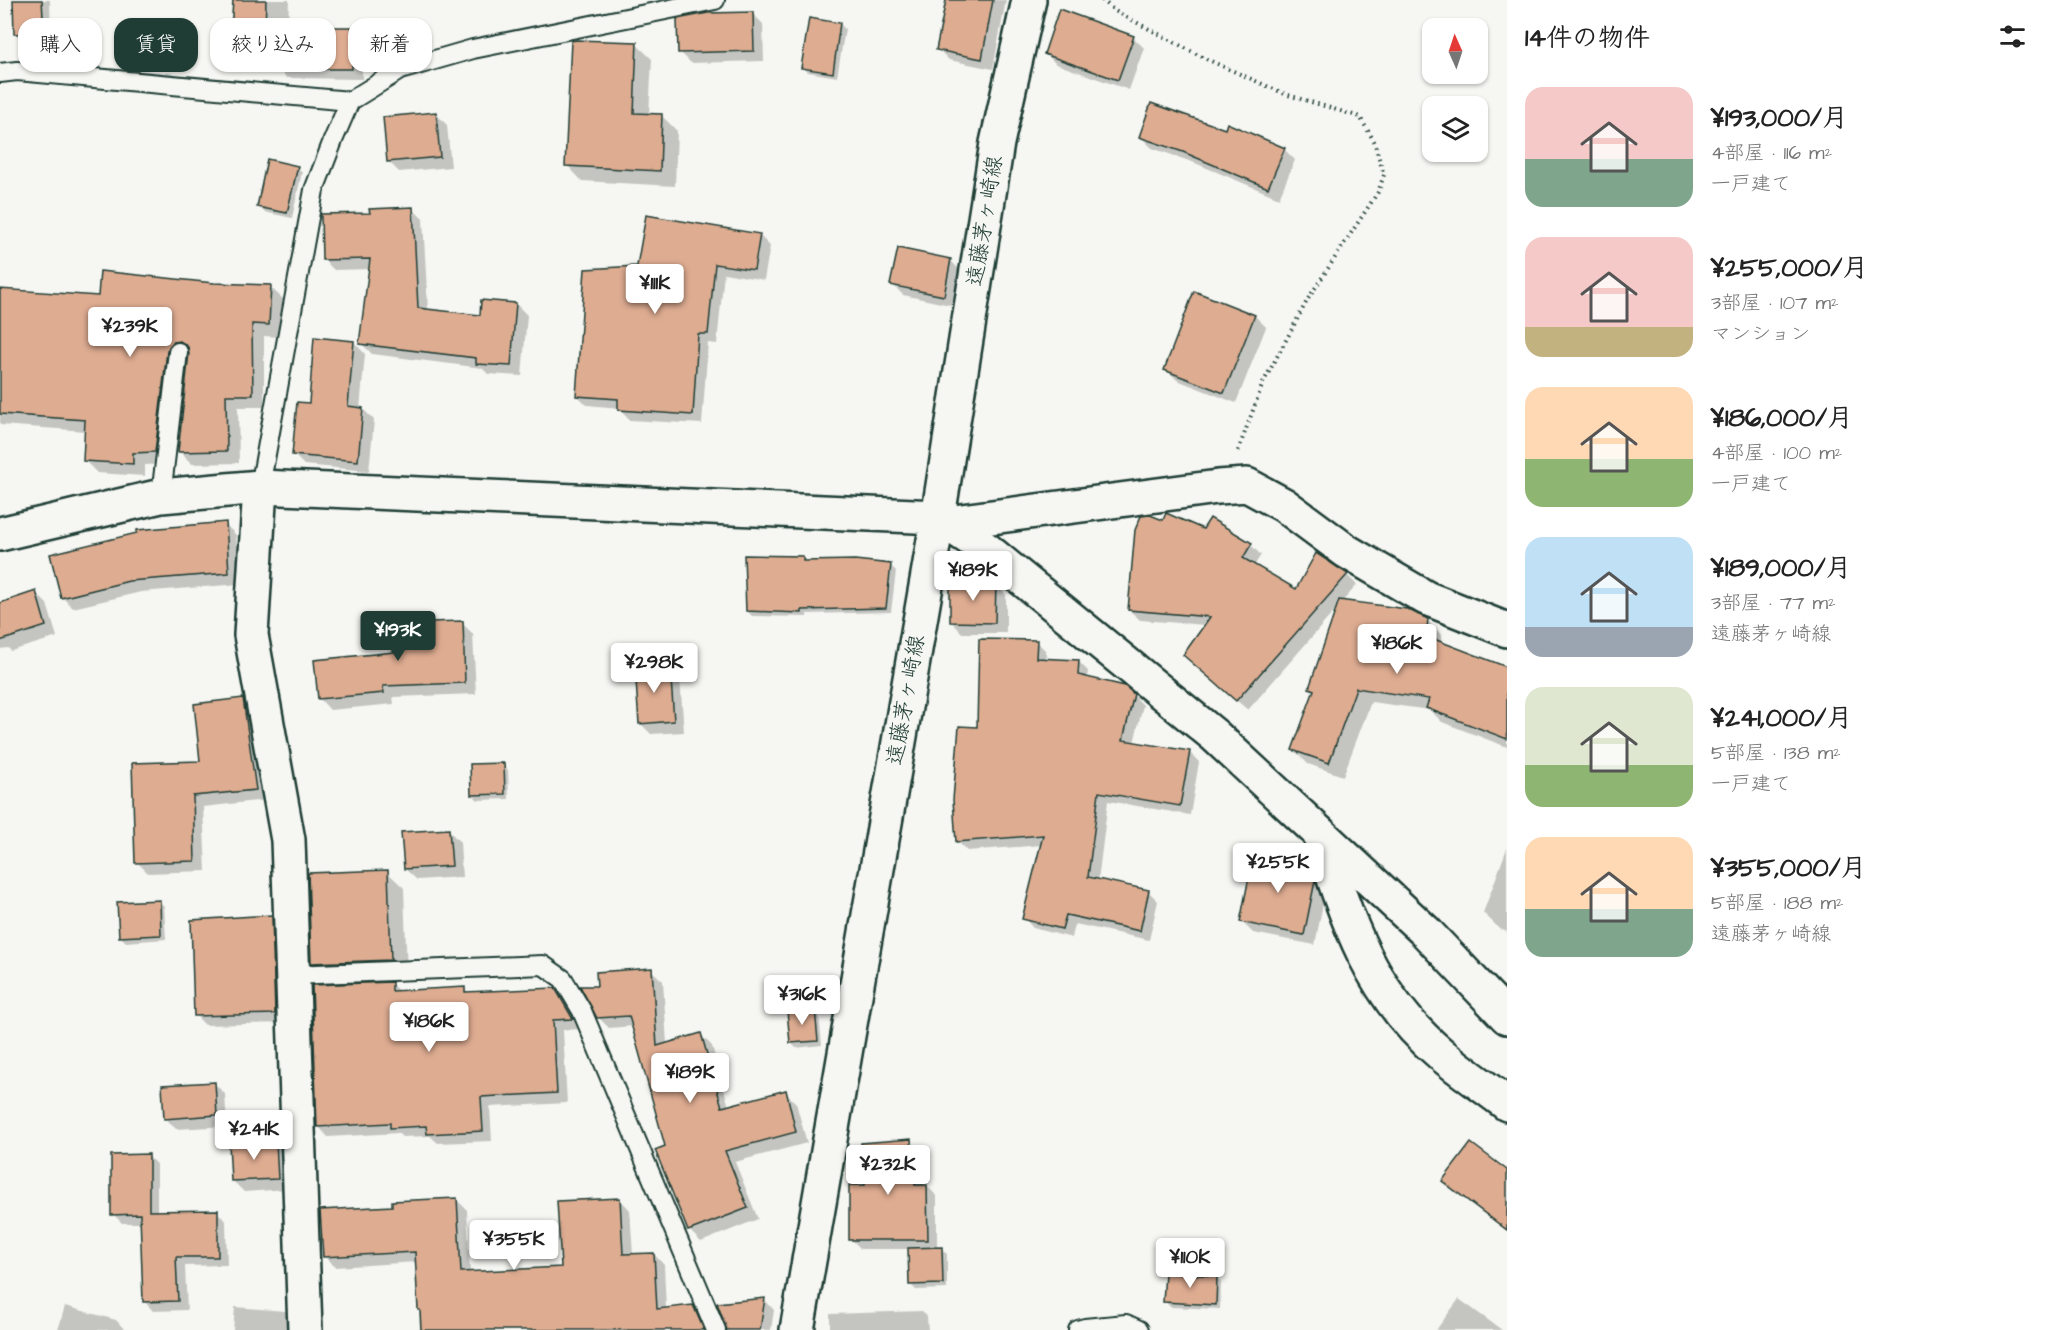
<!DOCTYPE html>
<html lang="ja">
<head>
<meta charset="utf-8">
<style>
  body { margin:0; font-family:"Architects Daughter","Klee One",sans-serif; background:#f6f6f6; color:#222; height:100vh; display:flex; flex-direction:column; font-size:22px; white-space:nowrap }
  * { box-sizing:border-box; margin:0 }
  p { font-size:20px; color:#767676 }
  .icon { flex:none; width:33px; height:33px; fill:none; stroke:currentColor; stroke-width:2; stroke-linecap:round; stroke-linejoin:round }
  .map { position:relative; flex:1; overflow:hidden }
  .panel { display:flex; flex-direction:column; background:#fff; width:540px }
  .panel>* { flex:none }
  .top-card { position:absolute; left:18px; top:18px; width:570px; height:54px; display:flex; gap:12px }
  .needle { width:39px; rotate:357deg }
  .controls { position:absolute; left:1422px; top:18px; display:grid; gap:12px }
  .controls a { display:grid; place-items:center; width:66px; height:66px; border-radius:12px; background:#fff; box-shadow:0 2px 4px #0004; font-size:30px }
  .price { position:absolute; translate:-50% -51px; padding:0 14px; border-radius:6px; background:#fff; color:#222; font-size:20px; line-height:39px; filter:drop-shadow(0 2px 3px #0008) }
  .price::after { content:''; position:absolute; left:50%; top:36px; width:18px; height:14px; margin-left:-9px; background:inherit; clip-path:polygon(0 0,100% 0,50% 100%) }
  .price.selected { background:#1f3d34; color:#fff }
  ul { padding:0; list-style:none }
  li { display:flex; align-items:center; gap:18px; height:150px; padding:0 18px }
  li span { display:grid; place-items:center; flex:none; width:168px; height:120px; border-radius:18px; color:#555 }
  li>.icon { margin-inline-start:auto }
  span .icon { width:72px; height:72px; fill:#fffc; stroke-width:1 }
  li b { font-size:26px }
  h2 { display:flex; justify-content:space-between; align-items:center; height:72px; padding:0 18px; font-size:26px }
  .chip { padding:0 21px; border-radius:18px; background:#fff; box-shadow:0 2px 4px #0004; font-size:21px; line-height:54px }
  .chip.selected { background:#1f3d34; color:#fff }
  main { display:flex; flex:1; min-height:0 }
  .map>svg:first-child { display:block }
  .shadow { fill:#0003 }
  .building { fill:#deac91; stroke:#1f3d34; stroke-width:1.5 }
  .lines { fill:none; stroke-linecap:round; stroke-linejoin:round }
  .lane-casing { stroke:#1f3d34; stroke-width:22 }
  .street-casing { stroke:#1f3d34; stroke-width:38 }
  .secondary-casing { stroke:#1f3d34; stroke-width:38 }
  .path { stroke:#1f3d34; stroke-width:4; stroke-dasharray:1.5 4.5; stroke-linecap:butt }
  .lane { stroke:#f6f6f2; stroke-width:18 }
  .street { stroke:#f6f6f2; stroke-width:33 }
  .secondary { stroke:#f6f6f2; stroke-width:33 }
  .labels { text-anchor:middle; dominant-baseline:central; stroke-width:6; stroke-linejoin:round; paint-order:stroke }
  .street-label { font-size:22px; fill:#1f3d34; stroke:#f6f6f2 }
</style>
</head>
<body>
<main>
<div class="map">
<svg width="1507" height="1330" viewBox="0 0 1507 1330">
  <rect width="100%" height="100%" fill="#f6f6f2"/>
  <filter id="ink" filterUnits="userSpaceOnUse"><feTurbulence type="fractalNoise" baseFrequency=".0167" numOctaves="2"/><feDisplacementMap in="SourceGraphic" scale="12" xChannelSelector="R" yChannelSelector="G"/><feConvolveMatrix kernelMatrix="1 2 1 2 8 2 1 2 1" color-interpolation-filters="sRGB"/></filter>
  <g filter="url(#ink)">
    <g class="shadow">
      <path d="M15 0H50L51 41 24 42 16 33Z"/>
      <path d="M234 0H289L288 28H351L362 39V79L287 78 277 68V41L243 39 233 29Z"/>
      <path d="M947 0H1006L993 69 949 60 938 49Z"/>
      <path d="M752 13 763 24 764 61 691 63 680 52Z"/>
      <path d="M840 24 845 29 837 77 808 72 803 67Z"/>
      <path d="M1133 37 1144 48 1129 90 1056 64 1045 53Z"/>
      <path d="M636 44 652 59 649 115H661L677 131 675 186 582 181 567 165Z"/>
      <path d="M436 114 447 125 451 167 399 172 388 161Z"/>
      <path d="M1141 137 1284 149 1295 160 1279 198 1195 163 1152 148Z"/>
      <path d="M297 167 302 172 292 218 264 212 259 207Z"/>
      <path d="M412 208 423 219 428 310 481 316 516 304 527 315 522 376 488 374 482 368 372 354 361 343 371 269 334 270 323 259 371 214Z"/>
      <path d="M760 236 770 246 764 280 724 273 717 344 708 343 702 424 629 420 619 408 587 405 577 395 638 267Z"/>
      <path d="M899 250 951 261 962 272 955 306 903 295 892 284Z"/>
      <path d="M213 285 270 287 283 299 281 337 264 336V407H238L239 463 192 464 179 451 191 353 182 357 167 464 145 465V476L97 473 85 461 86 431 0 425V291L99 297Z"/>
      <path d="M1195 293 1255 316 1266 327 1236 403 1177 380 1166 369Z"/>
      <path d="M354 342 365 354 360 409H363L374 420 369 471 304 465 293 454 310 405Z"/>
      <path d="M225 524 236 535 240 584 141 592 73 608 62 597Z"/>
      <path d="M1204 531 1251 545 1261 555 1254 566 1296 591 1317 555 1347 575 1357 585 1342 602 1427 620 1442 635 1440 644 1507 669V747L1442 722 1430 710 1371 702 1343 776 1308 764 1294 750 1315 692 1311 688 1339 606 1248 710 1195 666 1206 625 1140 620 1129 610Z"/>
      <path d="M803 557 808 563 891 566 896 571 891 612 807 614V617L752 616 747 611Z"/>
      <path d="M995 583 1006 595V633H962L951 621Z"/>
      <path d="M36 593 47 604 57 637 11 651 8 648 0 649V604Z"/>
      <path d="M462 623 473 634 476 694 393 697 394 704 330 710 319 698Z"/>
      <path d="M1036 641 1046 651V660L1078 661 1088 671 1087 679 1133 695 1143 705 1134 743 1189 752 1199 762 1190 815 1108 801 1098 881 1148 891 1158 901 1149 940 1075 924 1072 938 1033 928 1024 918 1042 845 967 851 957 841 978 729Z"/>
      <path d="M669 667 680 678 684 732 651 734 640 723Z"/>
      <path d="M243 700 254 711 266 800 203 807 206 871 148 873 137 862Z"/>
      <path d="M503 764 508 770 509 799 478 800 473 795Z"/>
      <path d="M449 831 460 842 462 877 417 880 405 869Z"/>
      <path d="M1507 848V932L1500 929 1483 913Z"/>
      <path d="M1308 864 1320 876 1325 893 1315 945 1253 933 1242 922Z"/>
      <path d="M387 872 404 888 407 976 329 979 313 962Z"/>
      <path d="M159 901 164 906 166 939 126 942 120 936Z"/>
      <path d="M271 916 281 926 284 1023 205 1025 195 1015Z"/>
      <path d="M651 970 663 981 667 1044 701 1035 712 1046 729 1107 785 1092 796 1103 807 1143 735 1162 758 1219 701 1242 690 1231 657 1150 666 1147 633 1026 609 1028 598 1017V987Z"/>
      <path d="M391 984 400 992 465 989 469 994 554 989 565 1000 582 1029 563 1030 567 1103 490 1107 492 1141 438 1143 430 1136 402 1137 398 1133 328 1137 318 1126Z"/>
      <path d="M814 1010 819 1015 822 1045 796 1048 791 1043Z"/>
      <path d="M214 1083 225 1094 227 1126 176 1129 165 1118Z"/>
      <path d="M910 1140 920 1150 924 1186H927L937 1196V1249H941L947 1254V1289L916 1290 911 1285 910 1249H861L851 1239 867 1187Z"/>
      <path d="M275 1142 286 1153 288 1189 244 1192 233 1181Z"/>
      <path d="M1471 1145 1507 1172V1231L1455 1192 1444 1181Z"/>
      <path d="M148 1156 157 1165V1213L217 1212 226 1221 227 1265 185 1266 187 1310 153 1311 144 1301 142 1223H122L113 1214Z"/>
      <path d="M456 1199 467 1210 470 1273 562 1268 620 1199 630 1210 633 1255 654 1254 664 1265 666 1309 693 1307 703 1317 709 1330H420L417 1262 335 1267 324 1256 393 1208Z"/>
      <path d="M1216 1277 1221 1283 1220 1309 1170 1307 1165 1301Z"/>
      <path d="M764 1299 774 1310 771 1330H728Z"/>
      <path d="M1459 1299 1502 1330H1436Z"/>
      <path d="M65 1306 116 1320 125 1330H58Z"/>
      <path d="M235 1307 285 1311 296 1322 295 1330H233Z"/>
      <path d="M922 1311 927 1316 928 1330H830V1314Z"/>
    </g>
    <g class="building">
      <path d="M13 0H42L44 33 14 34Z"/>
      <path d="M233 0H266L265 32 231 30Z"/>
      <path d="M946 0H993L982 59 936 50Z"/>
      <path d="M1059 9 1134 36 1118 80 1044 54Z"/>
      <path d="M753 12 754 51 678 53 677 19 708 13Z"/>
      <path d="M809 18 840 23 833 73 801 68Z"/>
      <path d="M275 27H352V69H276Z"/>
      <path d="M576 40 637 42 634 113 662 114 660 171 565 166 571 41Z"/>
      <path d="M1151 103 1225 129 1227 123 1285 148 1268 188 1183 152 1139 137Z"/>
      <path d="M436 112 440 157 387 162 383 117Z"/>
      <path d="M267 159 298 166 287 213 257 207Z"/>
      <path d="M413 207 418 308 480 315 481 300 516 303 511 366 476 364V358L359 344 370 259 322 260 321 214 370 213 369 209Z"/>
      <path d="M646 215 760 234 754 270 715 264 708 334H698L693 415 618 410V399L576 396 585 269 637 266Z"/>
      <path d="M898 248 951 259 944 296 890 285Z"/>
      <path d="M100 271 214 283 271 285 269 325 252 324 253 395H226L227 451 178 452 189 353 188 347 180 341 173 342 167 351 155 452 133 453V464L83 461 85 420 0 414V289L98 296Z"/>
      <path d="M1194 291 1255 315 1224 393 1164 370Z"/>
      <path d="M314 337 354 341 348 406 363 408 358 461 292 455 297 402 309 403Z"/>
      <path d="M1166 513 1203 529 1210 518 1252 543 1243 558 1296 589 1316 553 1348 574 1236 701 1183 655 1210 617 1128 610 1135 530 1141 516 1150 515 1163 520Z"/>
      <path d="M226 522 229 573 129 581 61 598 50 554 137 533V530Z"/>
      <path d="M744 555 803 556V561L855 560 891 564 886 608 802 610V613L746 611Z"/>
      <path d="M950 582H996L995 623 950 622Z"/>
      <path d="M36 591 46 626 0 641V603Z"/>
      <path d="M1339 600 1407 609 1428 619 1426 636 1507 667V739L1426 708 1429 699 1356 688 1329 763 1292 750 1314 690 1309 688Z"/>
      <path d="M463 621 465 683 383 686 384 693 318 699 314 660 394 652V623Z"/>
      <path d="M979 639 1037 640 1036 658 1079 660 1078 675 1125 686 1134 694 1123 740 1190 751 1180 806 1099 792 1088 877 1149 890 1140 931 1066 915 1062 929 1022 919 1043 835 956 842 953 800 959 726 977 727Z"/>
      <path d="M670 665 674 721 639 724 635 667Z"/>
      <path d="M243 698 256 790 193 796 195 861 135 863 132 763 200 761 194 704Z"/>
      <path d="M504 763 505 794 471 795 470 764Z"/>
      <path d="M449 829 452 866 404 869 401 832Z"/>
      <path d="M1254 852 1309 863 1315 881 1304 935 1240 922Z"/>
      <path d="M388 870 391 960 311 963 308 873Z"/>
      <path d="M160 900 161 935 119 937 117 902Z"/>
      <path d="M272 915 275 1014 194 1016 191 920Z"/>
      <path d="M652 968 657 1046 701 1033 722 1107 786 1090 796 1132 725 1151 748 1208 688 1231 655 1150 665 1146 629 1016 597 1018 580 986H597L596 972Z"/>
      <path d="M392 982V991L465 987V992L555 988 573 1019 553 1020 557 1093 481 1097 483 1131 427 1134 426 1126 390 1128V1123L317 1127 312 985Z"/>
      <path d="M815 1009 818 1041 790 1043 787 1011Z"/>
      <path d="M215 1082 217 1115 164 1119 162 1085Z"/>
      <path d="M911 1139 915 1185H927L928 1240H849V1185H865L861 1143Z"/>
      <path d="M276 1141 278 1179 231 1181 229 1143Z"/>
      <path d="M1471 1143 1507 1170V1230L1442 1181Z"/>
      <path d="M149 1154V1211L218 1210V1257H176L178 1301 143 1302 140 1214 111 1215V1155Z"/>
      <path d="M457 1198 461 1272 561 1267 557 1201 620 1198 623 1254 654 1253 657 1309 693 1305 704 1330H421L420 1310H418L415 1252 323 1257 320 1210 392 1206V1201Z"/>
      <path d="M942 1247 943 1284 909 1285 908 1248Z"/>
      <path d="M1165 1273 1217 1276 1216 1305 1163 1302Z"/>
      <path d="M765 1298 760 1330H727L717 1303Z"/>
    </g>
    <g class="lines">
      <defs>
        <g id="lane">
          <path d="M0 73 17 71 350 101 400 70 473 49 715 0"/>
          <path d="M260 487 314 190 334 138 350 101"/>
          <path d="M161 496 178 352"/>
          <path d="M292 975 543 965 563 979 582 1011 716 1330"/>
          <path d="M1078 1330 1085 1328 1126 1324 1139 1330"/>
        </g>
        <g id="street">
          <path d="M260 487 251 635 288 840 305 1330"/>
          <path d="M946 523 1218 487 1247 485 1284 505 1346 551 1426 598 1507 630"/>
          <path d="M1319 833C1346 917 1370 995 1441 1054 1462 1072 1485 1087 1507 1104"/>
        </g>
        <g id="secondary">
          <path d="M0 534 161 496 260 487 938 517 987 550 1214 735 1425 931 1507 1017"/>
          <path d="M797 1330 938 517 997 143 1029 0"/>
        </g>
      </defs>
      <use href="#lane" class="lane-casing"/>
      <use href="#street" class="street-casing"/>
      <use href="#secondary" class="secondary-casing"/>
      <path class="path" d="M1102 0 1115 11 1204 58 1285 94 1360 117 1374 141 1384 175 1378 192 1308 299 1263 383 1238 451"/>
      <use href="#lane" class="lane"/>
      <use href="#street" class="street"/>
      <use href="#secondary" class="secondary"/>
    </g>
  </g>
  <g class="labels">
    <g class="street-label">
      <text transform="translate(985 221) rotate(-81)">遠藤茅ヶ崎線</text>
      <text transform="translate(906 700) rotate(-80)">遠藤茅ヶ崎線</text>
    </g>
  </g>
</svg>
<div class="controls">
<a><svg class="needle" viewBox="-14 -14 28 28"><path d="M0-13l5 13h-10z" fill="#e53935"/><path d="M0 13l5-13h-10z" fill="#767676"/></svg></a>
<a><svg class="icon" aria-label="layers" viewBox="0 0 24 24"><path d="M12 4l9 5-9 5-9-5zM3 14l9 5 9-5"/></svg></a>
</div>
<b class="price" style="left:655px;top:315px">¥111K</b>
<b class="price" style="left:130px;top:358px">¥239K</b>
<b class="price" style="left:973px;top:602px">¥189K</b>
<b class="price selected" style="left:398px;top:662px">¥193K</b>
<b class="price" style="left:1397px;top:675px">¥186K</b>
<b class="price" style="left:654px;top:694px">¥298K</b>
<b class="price" style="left:1278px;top:894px">¥255K</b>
<b class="price" style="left:802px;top:1026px">¥316K</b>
<b class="price" style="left:429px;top:1053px">¥186K</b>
<b class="price" style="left:690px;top:1104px">¥189K</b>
<b class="price" style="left:254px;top:1161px">¥241K</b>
<b class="price" style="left:888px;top:1196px">¥232K</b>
<b class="price" style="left:514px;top:1271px">¥355K</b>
<b class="price" style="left:1190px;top:1289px">¥110K</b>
<div class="top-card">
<a class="chip">購入</a>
<a class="chip selected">賃貸</a>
<a class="chip">絞り込み</a>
<a class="chip">新着</a>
</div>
</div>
<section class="panel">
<h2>14件の物件<svg class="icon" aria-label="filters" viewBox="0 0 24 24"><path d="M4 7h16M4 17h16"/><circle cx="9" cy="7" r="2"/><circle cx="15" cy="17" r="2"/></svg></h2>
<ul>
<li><span style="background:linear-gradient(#f6c9c9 60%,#7fa58c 0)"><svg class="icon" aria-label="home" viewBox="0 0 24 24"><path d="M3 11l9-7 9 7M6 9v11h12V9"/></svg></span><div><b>¥193,000/月</b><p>4部屋 · 116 m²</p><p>一戸建て</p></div></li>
<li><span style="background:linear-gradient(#f6c9c9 75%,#c2b280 0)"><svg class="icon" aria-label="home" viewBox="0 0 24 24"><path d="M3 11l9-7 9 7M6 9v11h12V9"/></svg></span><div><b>¥255,000/月</b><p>3部屋 · 107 m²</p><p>マンション</p></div></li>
<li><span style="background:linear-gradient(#ffd9b3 60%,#8fb573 0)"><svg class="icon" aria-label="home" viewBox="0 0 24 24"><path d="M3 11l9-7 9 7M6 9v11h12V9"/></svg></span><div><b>¥186,000/月</b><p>4部屋 · 100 m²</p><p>一戸建て</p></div></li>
<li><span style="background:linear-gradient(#bfe0f5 75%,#9aa5b1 0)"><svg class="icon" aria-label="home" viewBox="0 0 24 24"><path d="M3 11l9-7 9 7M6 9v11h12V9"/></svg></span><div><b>¥189,000/月</b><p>3部屋 · 77 m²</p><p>遠藤茅ヶ崎線</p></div></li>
<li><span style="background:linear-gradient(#dfe7d0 65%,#8fb573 0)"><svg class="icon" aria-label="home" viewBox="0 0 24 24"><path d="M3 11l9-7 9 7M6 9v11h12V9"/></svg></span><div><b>¥241,000/月</b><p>5部屋 · 138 m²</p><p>一戸建て</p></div></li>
<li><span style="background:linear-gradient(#ffd9b3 60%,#7fa58c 0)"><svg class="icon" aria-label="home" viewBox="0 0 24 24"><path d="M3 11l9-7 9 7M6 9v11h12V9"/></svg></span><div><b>¥355,000/月</b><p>5部屋 · 188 m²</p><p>遠藤茅ヶ崎線</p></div></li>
</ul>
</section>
</main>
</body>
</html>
